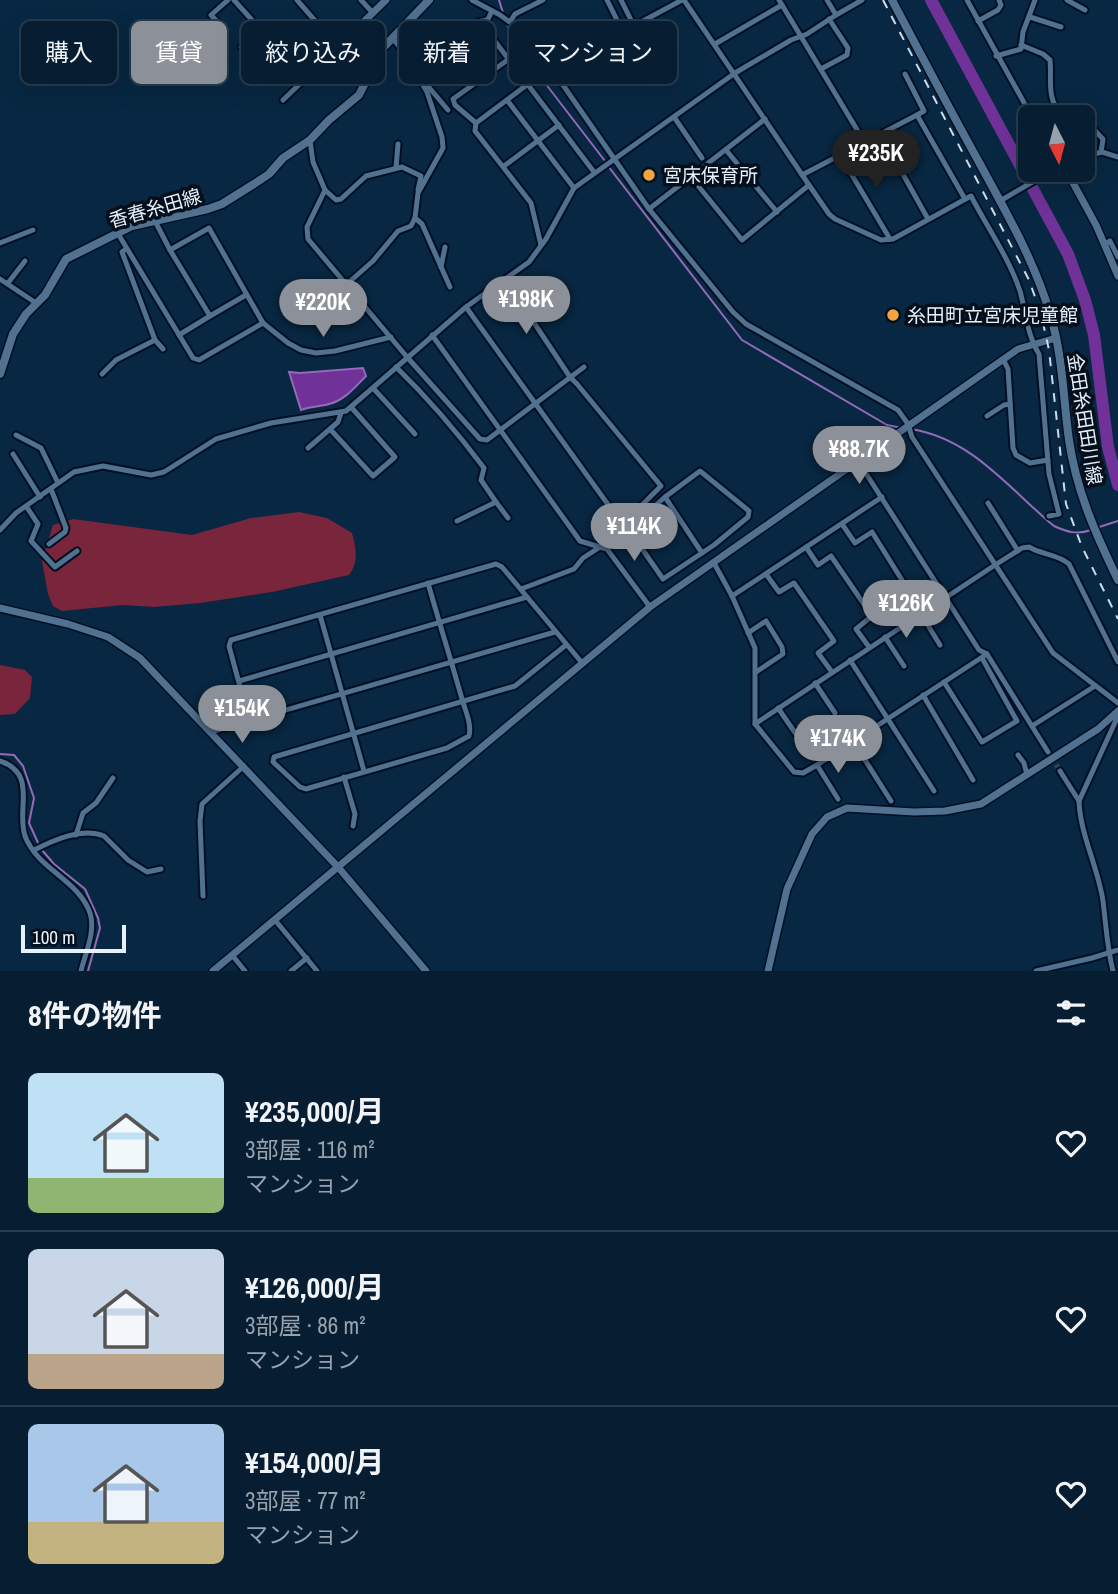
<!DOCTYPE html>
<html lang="ja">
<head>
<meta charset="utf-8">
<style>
  body { margin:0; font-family:"Archivo Narrow","Noto Sans JP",sans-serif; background:#142a3e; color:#f1f3f6; height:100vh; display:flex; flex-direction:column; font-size:26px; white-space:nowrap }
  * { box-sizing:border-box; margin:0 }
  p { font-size:23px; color:#98a2ac }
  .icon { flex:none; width:38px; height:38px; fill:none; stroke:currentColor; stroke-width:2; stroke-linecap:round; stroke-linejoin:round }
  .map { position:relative; height:971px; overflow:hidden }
  .sheet { display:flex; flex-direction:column; background:#061d32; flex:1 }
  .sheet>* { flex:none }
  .guide { position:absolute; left:21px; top:21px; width:700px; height:63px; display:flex; gap:14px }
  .needle { width:46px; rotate:174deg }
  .fabs { position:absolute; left:1018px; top:105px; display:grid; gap:14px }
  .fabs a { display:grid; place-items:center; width:77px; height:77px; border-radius:10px; background:#061d32; box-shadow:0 7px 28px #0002,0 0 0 2px #273b4d; font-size:35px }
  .scale { position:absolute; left:21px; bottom:18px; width:105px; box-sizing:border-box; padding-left:7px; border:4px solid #e6f1fc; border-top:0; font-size:19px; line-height:24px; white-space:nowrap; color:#e6f1fc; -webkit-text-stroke:5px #040f1b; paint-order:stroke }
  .price { position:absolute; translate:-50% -60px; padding:0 16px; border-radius:24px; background:#8c9099; color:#fff; font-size:23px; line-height:46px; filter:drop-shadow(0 2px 4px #0008) }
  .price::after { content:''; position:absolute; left:50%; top:42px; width:21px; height:16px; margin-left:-10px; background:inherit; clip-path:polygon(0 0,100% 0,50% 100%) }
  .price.active { background:#222; color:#fff }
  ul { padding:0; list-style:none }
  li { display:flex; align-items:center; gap:21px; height:175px; padding:0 28px }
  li+li { border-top:2px solid #273b4d }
  li span { display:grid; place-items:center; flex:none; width:196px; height:140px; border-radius:10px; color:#555 }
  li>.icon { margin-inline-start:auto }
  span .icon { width:84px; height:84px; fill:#fffc; stroke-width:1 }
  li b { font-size:30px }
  h2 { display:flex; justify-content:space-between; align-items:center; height:84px; padding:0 28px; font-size:30px }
  .pill { padding:0 24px; border-radius:10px; background:#061d32; box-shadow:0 7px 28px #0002,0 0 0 2px #273b4d; font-size:24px; line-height:63px }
  .pill.active { background:#8c9099; color:#fff }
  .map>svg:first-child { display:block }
  .green { fill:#79253b }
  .water { fill:#703299; stroke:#936bb7; stroke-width:2 }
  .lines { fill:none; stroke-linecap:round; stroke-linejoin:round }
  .stream { stroke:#936bb7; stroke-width:2 }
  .river { stroke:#703299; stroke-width:12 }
  .minor-tunnel { stroke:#29455e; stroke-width:5; stroke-dasharray:5 2.5; stroke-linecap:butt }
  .minor-casing { stroke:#000f22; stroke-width:9 }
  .tertiary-casing { stroke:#000f22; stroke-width:10 }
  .secondary-casing { stroke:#000f22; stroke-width:11 }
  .minor { stroke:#517190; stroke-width:5 }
  .tertiary { stroke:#517190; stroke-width:7 }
  .secondary { stroke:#517190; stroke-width:8 }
  .rail { stroke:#cedbe8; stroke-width:2; stroke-dasharray:9 9; stroke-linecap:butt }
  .poi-dot { fill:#f3a442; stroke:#040f1b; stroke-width:2.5 }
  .labels { text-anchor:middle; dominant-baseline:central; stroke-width:7; stroke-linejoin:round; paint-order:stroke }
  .poi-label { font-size:19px; fill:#e6f1fc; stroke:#040f1b; text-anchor:start }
  .street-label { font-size:19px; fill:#e6f1fc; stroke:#040f1b }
</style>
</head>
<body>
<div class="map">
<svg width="1118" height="971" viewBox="0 0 1118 971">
  <rect width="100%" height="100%" fill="#082742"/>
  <g class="green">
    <path d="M299 512 327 518 352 533C356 548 359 562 349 575L272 592 200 603 154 607 123 605 62 611 53 606 48 594 42 561 53 525 73 519 192 535 251 518Z"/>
    <path d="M0 665 25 670 32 677 30 698 15 714 0 715Z"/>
  </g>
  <path class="water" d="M363 368 366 376C355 387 345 400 329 404 319 407 310 406 301 410L289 372 300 373Z"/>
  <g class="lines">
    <g class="stream">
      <path d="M499 0 504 16"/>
      <path d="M507 24 515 44 605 161"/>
      <path d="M608 166 742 340 887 425 902 428"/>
      <path d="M911 429C973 439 1009 489 1054 526 1067 532 1077 535 1091 530"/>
      <path d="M1096 528 1118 521"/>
      <path d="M0 754 14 755 23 766 34 798 29 823 39 845"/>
      <path d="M42 850 54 864 85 889 98 918 100 928 88 971"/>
    </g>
    <path class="river" d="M931 0 1068 254 1085 300 1094 335 1108 447 1118 485"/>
    <path class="minor-tunnel" d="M1048 752 1060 771"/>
    <defs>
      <g id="minor">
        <path d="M234 0 305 79 283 100"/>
        <path d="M297 0 338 47"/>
        <path d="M361 0 373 13"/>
        <path d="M472 0 500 15 529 36 649 209 733 312 746 324 898 410 908 424 912 437 1053 653 1118 703"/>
        <path d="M607 0 620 26 630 28 682 0"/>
        <path d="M621 0 634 26"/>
        <path d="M684 0 809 185 829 214 835 219 881 240 893 239 971 196C987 227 1009 258 1020 291 1026 312 1027 335 1039 354L1049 474 1059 514 1049 516"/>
        <path d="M779 0 865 143"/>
        <path d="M967 0 1032 117"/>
        <path d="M1067 0 1085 10"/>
        <path d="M492 11 486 23 488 32 594 172"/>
        <path d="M836 15 862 0"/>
        <path d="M1030 17 1061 27"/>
        <path d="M978 21 998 10 1001 5 999 0"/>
        <path d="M510 22 515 14 543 0"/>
        <path d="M223 28 211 15 228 0"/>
        <path d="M260 30 241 47 262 70"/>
        <path d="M715 44 782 5"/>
        <path d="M1021 45 1043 54 1050 60C1052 79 1046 99 1061 113 1086 110 1087 124 1103 139L1101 152"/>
        <path d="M996 56 1021 49 1023 32 1035 0"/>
        <path d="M415 65 424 67 478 22 487 20"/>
        <path d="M821 69 847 55 848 48 829 19"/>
        <path d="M905 74 924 111 917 115"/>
        <path d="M422 79 448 110"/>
        <path d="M528 84 476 123 475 131 531 203 541 245"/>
        <path d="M507 100 574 188"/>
        <path d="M674 117 702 158"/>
        <path d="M476 123 455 105 453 99 509 59"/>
        <path d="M881 135 928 219"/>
        <path d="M310 140 313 162 325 190 307 227 308 239 407 357 480 439 487 440 584 367"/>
        <path d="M726 150 777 212"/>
        <path d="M840 155 890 239"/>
        <path d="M1083 157 1102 152 1118 157"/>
        <path d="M504 166 559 125"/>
        <path d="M396 168 398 144"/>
        <path d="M802 175 917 115 965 199"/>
        <path d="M691 177 742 240 809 185"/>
        <path d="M325 190 336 200 341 199 366 176 402 167 421 176 418 190"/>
        <path d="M1000 201 1053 170"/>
        <path d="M649 209 765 119"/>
        <path d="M415 218 422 224 450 287"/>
        <path d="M155 221 170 250 209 228 263 323 288 343 301 350 316 353 335 351 391 337"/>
        <path d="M117 232 193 358 199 360 263 323"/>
        <path d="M0 243 33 230"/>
        <path d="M1105 244 1110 241 1118 257"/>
        <path d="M126 249 122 252 155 340 163 349"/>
        <path d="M170 250 210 316 246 295"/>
        <path d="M441 267 445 247"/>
        <path d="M0 279 36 303"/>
        <path d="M8 283 25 261"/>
        <path d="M347 284 373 261 398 231 411 226 415 218 418 193 443 148 442 137 427 92 417 75 415 65 392 38"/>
        <path d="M466 307 622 524"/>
        <path d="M179 335 210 316"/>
        <path d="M432 335 580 541 600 547 661 486 577 384 570 377 505 279"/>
        <path d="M1003 359 1008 369 1013 448 1016 455 1030 463 1048 460"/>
        <path d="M396 367C428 398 457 432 484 468L481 480 496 502 457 521"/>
        <path d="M102 374 116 360 155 340"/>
        <path d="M373 388 415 434"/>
        <path d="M987 416 1004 405 1010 404"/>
        <path d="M330 429 373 476 395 457 351 407"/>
        <path d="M16 435 41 448 58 483"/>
        <path d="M308 448 338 422 341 413"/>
        <path d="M13 454 40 497"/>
        <path d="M858 461 979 650 987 654 1048 752"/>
        <path d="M665 497 702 553"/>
        <path d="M496 502 508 518"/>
        <path d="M988 503 1018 551"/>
        <path d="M26 506 38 524 31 541 55 567 77 551"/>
        <path d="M842 524 855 543 872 532 910 593 896 603 906 623"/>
        <path d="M0 530 16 513 74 472 103 466 151 475 164 472 216 439 271 423 346 411 466 307 529 262 546 239 574 188 735 73 791 40 807 34 836 15 827 0"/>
        <path d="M49 544 65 532 66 528 51 489"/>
        <path d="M806 547 818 565 831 556 872 616 856 629 869 647"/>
        <path d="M607 549 665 497 700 471 749 511 748 517 714 545 663 579 629 530"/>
        <path d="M714 563 732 596 755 648V724L794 772 803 773 817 765 987 654"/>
        <path d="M766 574 779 592 794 583 834 641 818 653 832 672"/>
        <path d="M428 583C439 622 451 660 462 699 465 710 472 724 469 736L447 748 306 789 300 787 273 762 274 757 515 686 566 645"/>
        <path d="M521 589 574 569 583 558 600 547 607 549 650 607"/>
        <path d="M732 596 882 497"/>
        <path d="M921 614 940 645"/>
        <path d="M320 615 364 771"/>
        <path d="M748 633 766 621 782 647 783 654 756 672"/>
        <path d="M885 637 904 666"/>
        <path d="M850 660 934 791"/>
        <path d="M239 681 527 597"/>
        <path d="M944 682 982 742 1017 721 982 658"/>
        <path d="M815 683 835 713"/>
        <path d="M923 695 973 780"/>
        <path d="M778 708 796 734"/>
        <path d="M249 720 229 646 231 640 496 564 502 567 583 664"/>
        <path d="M755 724 995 565 1022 548 1029 547C1042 555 1058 554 1069 564L1118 662"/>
        <path d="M1032 726 1095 686"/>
        <path d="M210 732 555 632"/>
        <path d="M853 741 891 801"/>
        <path d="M1018 755 1024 763 1027 775"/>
        <path d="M0 761C38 773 16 810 25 836 38 870 78 879 90 913 96 931 85 954 81 971"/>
        <path d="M817 765 838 799"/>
        <path d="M1060 771 1079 801"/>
        <path d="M344 777 355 814 353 826"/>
        <path d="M76 835 83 813 96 803 113 778"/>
        <path d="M34 850C54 840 82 827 104 836L128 860 147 872 161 869"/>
        <path d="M203 896 200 821 202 804 244 766"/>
        <path d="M275 920 317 971"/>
        <path d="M232 955 245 971"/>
        <path d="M291 971 307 958"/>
        <path d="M1036 971 1092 958 1118 950"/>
        <path d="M1113 971C1107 947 1106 925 1103 901 1098 867 1080 834 1079 801L1118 716"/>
      </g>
      <g id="tertiary">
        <path d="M305 79 386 0"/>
        <path d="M1066 170 1096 225 1118 276"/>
        <path d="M0 608 68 624 108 637 140 658 338 867 426 971"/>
        <path d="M213 971 650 607 1018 349 1056 338"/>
        <path d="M768 971 787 889 812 834 827 817 847 808 914 812 945 811 981 804 1098 729 1118 711"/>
      </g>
      <g id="secondary">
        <path d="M892 0C921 55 950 110 980 164 1006 212 1035 262 1050 314 1063 355 1063 398 1069 440 1076 490 1096 535 1118 580"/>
        <path d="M0 374 13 334 26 314 45 295 66 259 132 226 208 209 222 204 254 184 269 174 283 158 310 140 329 120 359 95 382 49 429 0"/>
      </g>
    </defs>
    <use href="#minor" class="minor-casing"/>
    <use href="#tertiary" class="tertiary-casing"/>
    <use href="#secondary" class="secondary-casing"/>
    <use href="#minor" class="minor"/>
    <use href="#tertiary" class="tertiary"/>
    <use href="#secondary" class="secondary"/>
    <path class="rail" d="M883 0 1029 280 1041 314 1049 350 1066 504 1082 547 1118 619"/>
  </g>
  <g class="poi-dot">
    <circle cx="649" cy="175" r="7"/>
    <circle cx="893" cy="315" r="7"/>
  </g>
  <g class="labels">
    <g class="poi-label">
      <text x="663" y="175">宮床保育所</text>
      <text x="907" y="315">糸田町立宮床児童館</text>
    </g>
    <g class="street-label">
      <text transform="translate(155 208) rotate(-16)">香春糸田線</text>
      <text transform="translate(1085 419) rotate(81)">金田糸田田川線</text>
    </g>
  </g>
</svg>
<div class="fabs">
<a><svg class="needle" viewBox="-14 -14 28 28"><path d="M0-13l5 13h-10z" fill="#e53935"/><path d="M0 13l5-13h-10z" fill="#98a2ac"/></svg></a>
</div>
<div class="scale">100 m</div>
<b class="price active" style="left:876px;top:190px">¥235K</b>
<b class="price" style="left:526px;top:336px">¥198K</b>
<b class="price" style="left:323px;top:339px">¥220K</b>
<b class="price" style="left:859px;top:486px">¥88.7K</b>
<b class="price" style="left:634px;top:563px">¥114K</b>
<b class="price" style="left:906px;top:640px">¥126K</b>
<b class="price" style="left:242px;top:745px">¥154K</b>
<b class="price" style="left:838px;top:775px">¥174K</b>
<div class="guide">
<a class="pill">購入</a>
<a class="pill active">賃貸</a>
<a class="pill">絞り込み</a>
<a class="pill">新着</a>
<a class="pill">マンション</a>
</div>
</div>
<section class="sheet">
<h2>8件の物件<svg class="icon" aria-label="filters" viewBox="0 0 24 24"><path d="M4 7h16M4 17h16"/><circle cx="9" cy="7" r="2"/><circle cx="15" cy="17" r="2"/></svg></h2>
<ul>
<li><span style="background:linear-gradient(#bfe0f5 75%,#8fb573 0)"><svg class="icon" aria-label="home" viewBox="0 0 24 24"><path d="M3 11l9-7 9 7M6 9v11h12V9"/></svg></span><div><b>¥235,000/月</b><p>3部屋 · 116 m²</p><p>マンション</p></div><svg class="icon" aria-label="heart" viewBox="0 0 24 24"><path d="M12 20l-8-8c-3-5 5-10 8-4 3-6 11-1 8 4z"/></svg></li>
<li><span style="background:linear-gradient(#c9d6e8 75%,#b9a48a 0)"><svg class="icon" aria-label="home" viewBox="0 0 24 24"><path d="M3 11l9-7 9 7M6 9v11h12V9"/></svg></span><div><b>¥126,000/月</b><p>3部屋 · 86 m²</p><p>マンション</p></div><svg class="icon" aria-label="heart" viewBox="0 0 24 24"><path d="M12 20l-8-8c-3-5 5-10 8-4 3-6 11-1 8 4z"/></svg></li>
<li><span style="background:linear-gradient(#a9c7e8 70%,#c2b280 0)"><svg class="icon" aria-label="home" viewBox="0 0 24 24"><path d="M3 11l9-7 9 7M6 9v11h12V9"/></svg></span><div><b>¥154,000/月</b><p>3部屋 · 77 m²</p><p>マンション</p></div><svg class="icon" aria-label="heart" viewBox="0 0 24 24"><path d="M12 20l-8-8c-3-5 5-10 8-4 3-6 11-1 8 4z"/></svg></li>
</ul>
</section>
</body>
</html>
